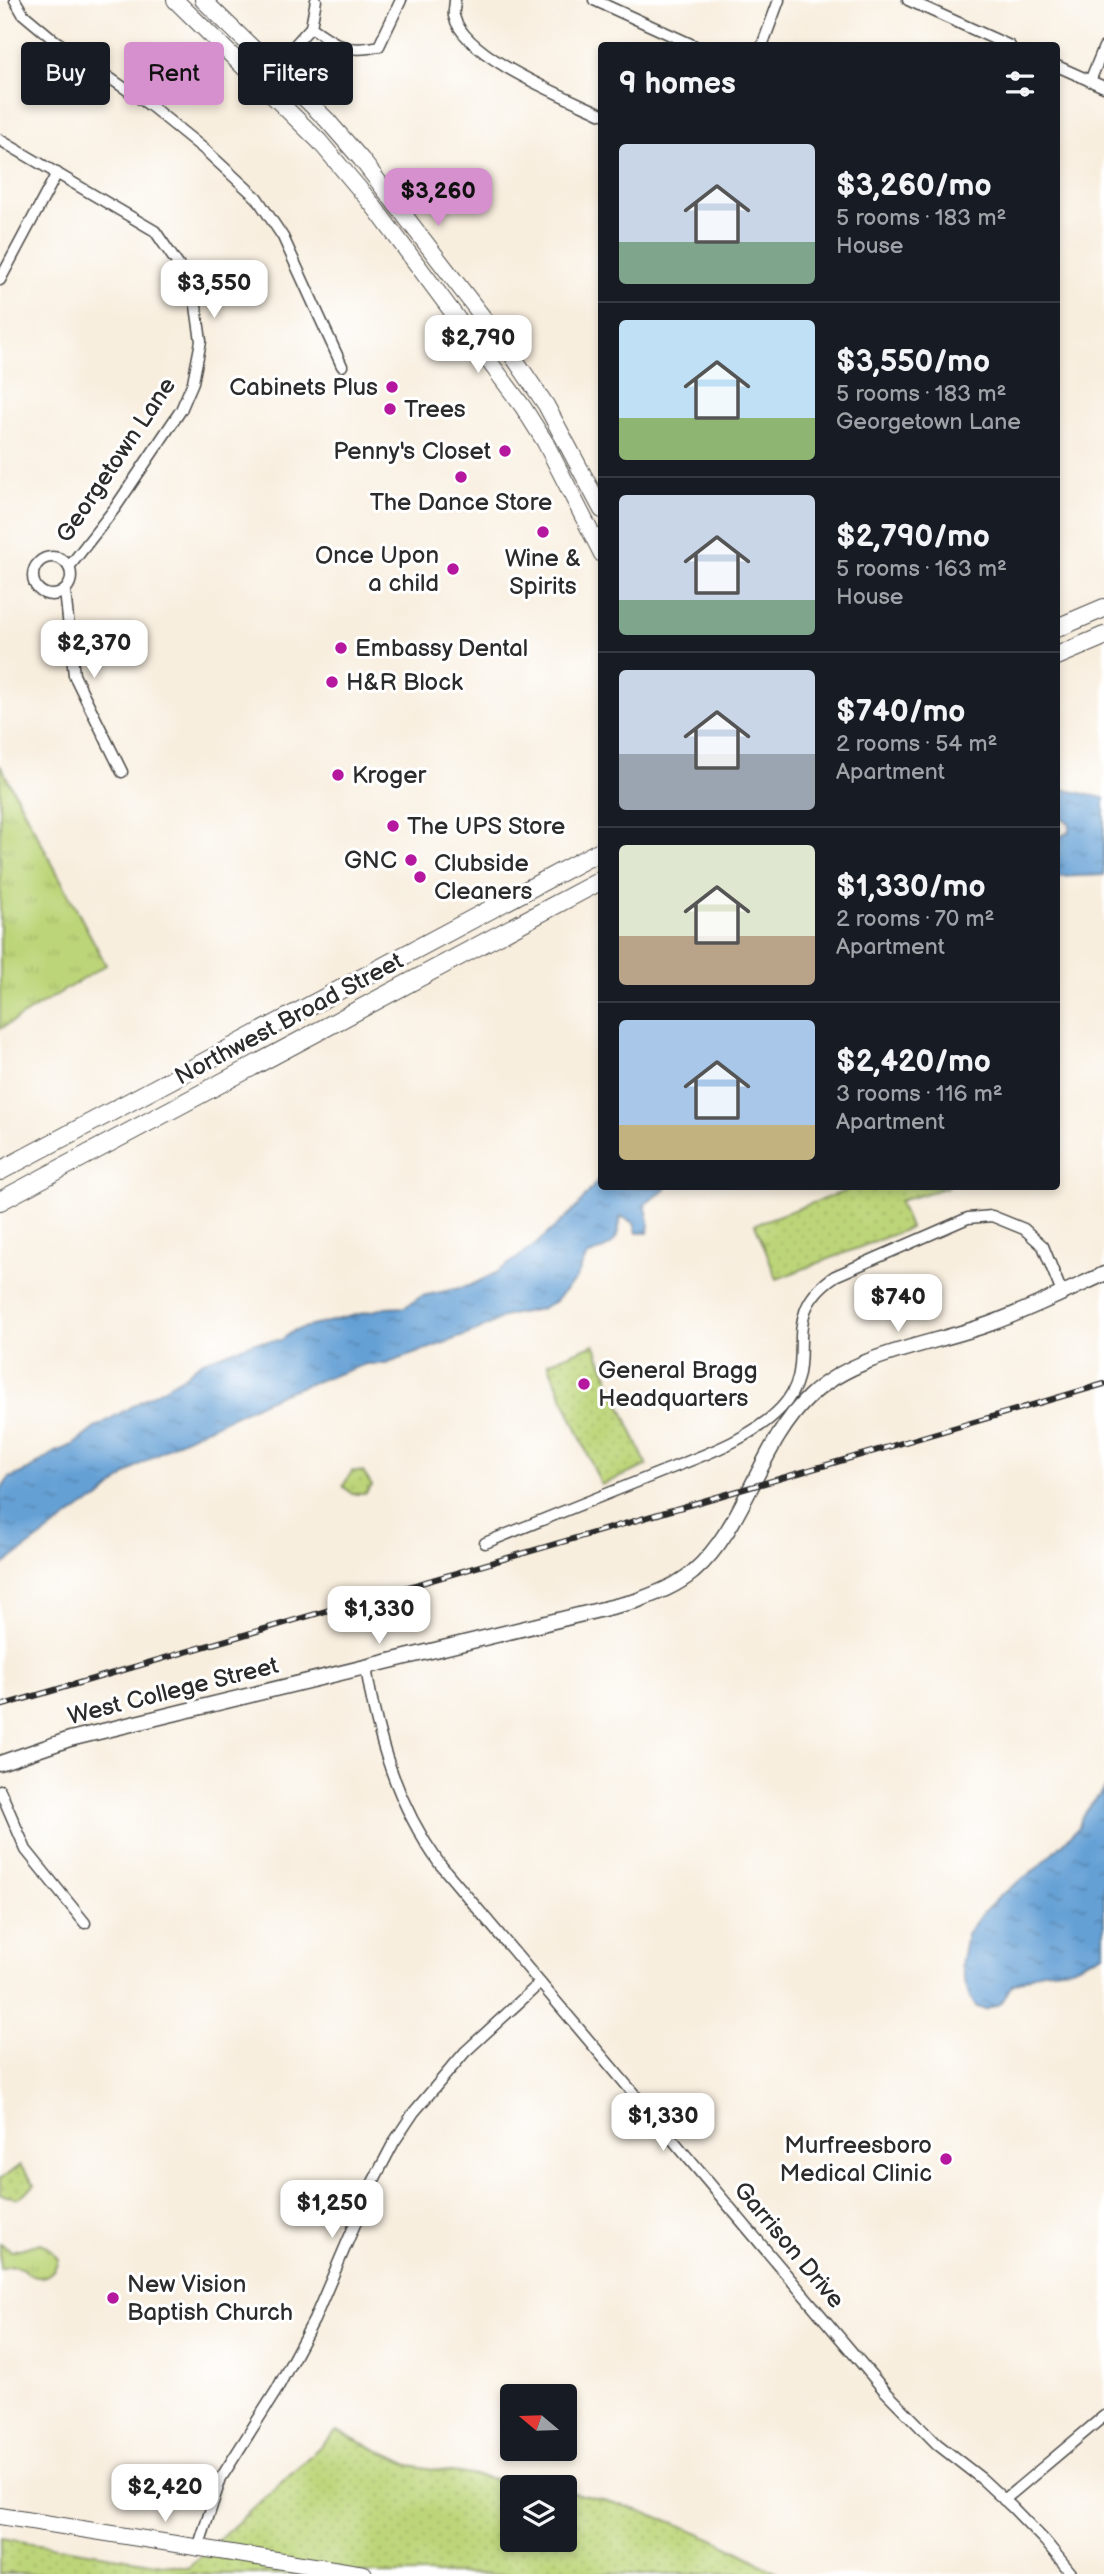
<!DOCTYPE html>
<html lang="en">
<head>
<meta charset="utf-8">
<style>
  body { margin:0; font-family:"Balsamiq Sans",sans-serif; background:#242831; color:#f1f3f6; height:100vh; display:flex; flex-direction:column; font-size:26px; white-space:nowrap }
  * { box-sizing:border-box; margin:0 }
  p { font-size:23px; color:#9ea1a6 }
  .icon { flex:none; width:38px; height:38px; fill:none; stroke:currentColor; stroke-width:2; stroke-linecap:round; stroke-linejoin:round }
  .map { position:relative; flex:1; overflow:hidden }
  .drawer { position:absolute; left:598px; top:42px; width:462px; height:1148px; display:flex; flex-direction:column; background:#171b24; border-radius:7px; box-shadow:0 4px 10px #0003 }
  .drawer>* { flex:none }
  .hud { position:absolute; left:21px; top:42px; width:472px; height:63px; display:flex; gap:14px }
  .needle { width:46px; rotate:289deg }
  .buttons { position:absolute; left:500px; top:2384px; display:grid; gap:14px }
  .buttons a { display:grid; place-items:center; width:77px; height:77px; border-radius:7px; background:#171b24; box-shadow:0 4px 10px #0003; font-size:35px }
  .price { position:absolute; translate:-50% -60px; padding:0 16px; border-radius:14px; background:#fff; color:#222; font-size:23px; line-height:46px; filter:drop-shadow(0 2px 4px #0008) }
  .price::after { content:''; position:absolute; left:50%; top:42px; width:21px; height:16px; margin-left:-10px; background:inherit; clip-path:polygon(0 0,100% 0,50% 100%) }
  .price.selected { background:#d690ce; color:#111 }
  ul { padding:0; list-style:none }
  li { display:flex; align-items:center; gap:21px; height:175px; padding:0 21px }
  li+li { border-top:2px solid #363941 }
  li span { display:grid; place-items:center; flex:none; width:196px; height:140px; border-radius:7px; color:#555 }
  li>.icon { margin-inline-start:auto }
  span .icon { width:84px; height:84px; fill:#fffc; stroke-width:1 }
  li b { font-size:30px }
  h2 { display:flex; justify-content:space-between; align-items:center; height:84px; padding:0 21px; font-size:30px }
  .chip { padding:0 24px; border-radius:7px; background:#171b24; box-shadow:0 4px 10px #0003; font-size:24px; line-height:63px }
  .chip.selected { background:#d690ce; color:#111 }
  .map>svg:first-child { display:block }
  .grass { fill:url(#grass-tufts); stroke:#748052; stroke-width:2 }
  .park { fill:url(#park-dots); stroke:#748052; stroke-width:2 }
  .water { fill:url(#water-ripples); stroke:#486680; stroke-width:2 }
  .lines { fill:none; stroke-linecap:round; stroke-linejoin:round }
  .minor-casing { stroke:#4a4846; stroke-width:13 }
  .tertiary-casing { stroke:#4a4846; stroke-width:17 }
  .secondary-casing { stroke:#4a4846; stroke-width:18 }
  .primary-casing { stroke:#4a4846; stroke-width:20 }
  .minor { stroke:#fff; stroke-width:10 }
  .tertiary { stroke:#fff; stroke-width:14 }
  .secondary { stroke:#fff; stroke-width:16 }
  .primary { stroke:#fff; stroke-width:18 }
  .rail-casing { stroke:#2b2b2b; stroke-width:6 }
  .rail { stroke:#fff; stroke-width:3.5; stroke-dasharray:10; stroke-linecap:butt }
  .poi-dot { fill:#b5179e; stroke:#fff; stroke-width:2.5 }
  .labels { text-anchor:middle; dominant-baseline:central; stroke-width:6; stroke-linejoin:round; paint-order:stroke }
  .poi-label { font-size:24px; fill:#2b2b2b; stroke:#fff; text-anchor:start }
  .street-label { font-size:24px; fill:#2b2b2b; stroke:#fff }
</style>
</head>
<body>
<div class="map">
<svg width="1104" height="2574" viewBox="0 0 1104 2574">
  <defs>
    <pattern id="grass-tufts" width="24" height="20" patternUnits="userSpaceOnUse" patternTransform="scale(1.75)"><rect width="24" height="20" fill="#bdd579"/><path d="M3 7l-1-3M5 7V3M7 7l1-3M15 17l-1-3M17 17v-4M19 17l1-3" fill="none" stroke="#a3b769"/></pattern>
    <pattern id="park-dots" width="8" height="8" patternUnits="userSpaceOnUse" patternTransform="scale(1.75)"><rect width="8" height="8" fill="#bdd579"/><path d="M2 2h.1M6 6h.1" fill="none" stroke="#a3b769" stroke-width="1.8" stroke-linecap="round"/></pattern>
    <pattern id="water-ripples" width="26" height="14" patternUnits="userSpaceOnUse" patternTransform="scale(1.75)"><rect width="26" height="14" fill="#65a0d5"/><path d="M2 4q2-2 4 0t4 0M15 11q2-2 4 0t4 0" fill="none" stroke="#5383ad"/></pattern>
  </defs>
  <rect width="100%" height="100%" fill="#fff"/>
  <filter id="ink" filterUnits="userSpaceOnUse"><feTurbulence type="fractalNoise" baseFrequency=".0143" numOctaves="2"/><feDisplacementMap in="SourceGraphic" scale="14" xChannelSelector="R" yChannelSelector="G"/><feConvolveMatrix kernelMatrix="1 2 1 2 8 2 1 2 1" color-interpolation-filters="sRGB"/></filter>
  <filter id="wash" filterUnits="userSpaceOnUse"><feTurbulence type="fractalNoise" baseFrequency=".00686" numOctaves="4" result="noise"/><feDisplacementMap in="SourceGraphic" scale="28" xChannelSelector="R" yChannelSelector="G"/><feGaussianBlur stdDeviation="1.57" result="paint"/><feColorMatrix in="noise" values="0 0 0 0 0 0 0 0 0 0 0 0 0 0 0 0 0 1.4 0 .05"/><feComposite in="paint" operator="in"/></filter>
  <g filter="url(#wash)">
    <rect width="100%" height="100%" fill="#f8eede"/>
    <g class="grass">
      <path d="M0 765 106 965 0 1029Z"/>
      <path d="M41 2243 47 2246 58 2259C55 2274 42 2283 27 2273 20 2268 26 2269 17 2267 11 2265 6 2267 0 2269V2244L12 2251Z"/>
    </g>
    <g class="park">
      <path d="M859 1186 948 1187 899 1201 910 1228 777 1279 755 1224Z"/>
      <path d="M594 1344 647 1466 601 1485 548 1363Z"/>
      <path d="M352 1471 363 1472 372 1486 365 1494H352L343 1486Z"/>
      <path d="M20 2165 35 2185 18 2198 0 2195V2180Z"/>
      <path d="M337 2431 409 2465 544 2487H513V2539H565V2491C642 2507 712 2533 778 2574H0V2538L188 2568Z"/>
    </g>
    <g class="water">
      <path d="M1057 788 1104 798V875L1057 877V838L1069 832 1070 824 1064 819 1057 820Z"/>
      <path d="M602 1175V1186L665 1187V1190L645 1204 649 1221 648 1233H637L634 1223 621 1216C617 1244 614 1246 587 1256L575 1280 554 1302 540 1309 505 1316 477 1331 386 1364H366L280 1394 178 1442 134 1468 99 1499 84 1506 0 1567V1491L9 1478 28 1470 55 1452 73 1445 96 1427 183 1377 201 1362 255 1342 281 1340 295 1330 384 1308 405 1307 422 1296 469 1286 496 1273 534 1246 578 1206Z"/>
      <path d="M1104 1789V1953L1072 1968 1042 1971 1012 1985 1000 2004 985 2010 977 2007 969 1996 961 1965 967 1934 981 1915 1000 1896 1041 1865 1079 1827 1082 1816Z"/>
    </g>
  </g>
  <g filter="url(#ink)">
    <g class="lines">
      <defs>
        <g id="minor">
          <path d="M15 0 23 14 53 39 152 107 205 150 257 198 283 237 342 366"/>
          <path d="M455 0C455 5 453 12 454 16 464 57 566 97 602 114"/>
          <path d="M594 0 695 46"/>
          <path d="M908 0 1010 46"/>
          <path d="M311 27C337 45 347 54 379 46L401 0"/>
          <path d="M762 46 779 0"/>
          <path d="M1057 66 1104 87"/>
          <path d="M273 69 311 27 316 0"/>
          <path d="M1090 81 1104 47"/>
          <path d="M0 140 155 231 183 272 196 306 201 341 193 382 181 410 115 508 69 567"/>
          <path d="M0 280 57 173"/>
          <circle cx="52" cy="576" r="19"/>
          <path d="M65 591 74 675 122 772"/>
          <path d="M485 1543C540 1521 595 1499 649 1477 692 1459 749 1442 781 1408 824 1362 773 1318 835 1276L968 1218 992 1216 1024 1229 1043 1246 1062 1293"/>
          <path d="M366 1667C377 1738 397 1804 439 1863L884 2390 937 2444 982 2479 1012 2507 1045 2541 1072 2574"/>
          <path d="M0 1790 26 1850 85 1923"/>
          <path d="M1004 2500 1104 2416"/>
          <path d="M198 2548 221 2478 276 2391 314 2320 373 2182 394 2142 414 2112 465 2052 540 1983"/>
        </g>
        <path id="tertiary" d="M0 1763 70 1739 636 1601C657 1593 676 1586 693 1572 747 1525 758 1445 810 1396 857 1352 933 1345 992 1323 1030 1309 1067 1291 1104 1274"/>
        <g id="secondary">
          <path d="M175 0 319 141 372 204 523 407 545 442 602 554"/>
          <path d="M203 0 326 119 361 159 512 355 546 405 602 510"/>
          <path d="M0 2516 364 2574"/>
        </g>
        <g id="primary">
          <path d="M1057 628 1104 608"/>
          <path d="M1057 656 1104 636"/>
          <path d="M0 1171 602 850"/>
          <path d="M0 1201 602 880"/>
        </g>
      </defs>
      <use href="#minor" class="minor-casing"/>
      <use href="#tertiary" class="tertiary-casing"/>
      <use href="#secondary" class="secondary-casing"/>
      <use href="#primary" class="primary-casing"/>
      <use href="#minor" class="minor"/>
      <use href="#tertiary" class="tertiary"/>
      <use href="#secondary" class="secondary"/>
      <use href="#primary" class="primary"/>
      <defs>
        <path id="rail" d="M0 1706 1104 1384"/>
      </defs>
      <use href="#rail" class="rail-casing"/>
      <use href="#rail" class="rail"/>
    </g>
  </g>
  <g class="poi-dot">
    <circle cx="392" cy="387" r="7"/>
    <circle cx="390" cy="409" r="7"/>
    <circle cx="505" cy="451" r="7"/>
    <circle cx="461" cy="477" r="7"/>
    <circle cx="543" cy="532" r="7"/>
    <circle cx="453" cy="569" r="7"/>
    <circle cx="341" cy="648" r="7"/>
    <circle cx="332" cy="682" r="7"/>
    <circle cx="338" cy="775" r="7"/>
    <circle cx="393" cy="826" r="7"/>
    <circle cx="411" cy="860" r="7"/>
    <circle cx="420" cy="877" r="7"/>
    <circle cx="584" cy="1384" r="7"/>
    <circle cx="946" cy="2159" r="7"/>
    <circle cx="113" cy="2298" r="7"/>
  </g>
  <g class="labels">
    <g class="poi-label">
      <text x="378" y="387" text-anchor="end">Cabinets Plus</text>
      <text x="404" y="409">Trees</text>
      <text x="491" y="451" text-anchor="end">Penny's Closet</text>
      <text x="461" y="502" text-anchor="middle">The Dance Store</text>
      <text x="439" y="555" text-anchor="end">Once Upon<tspan x="439" dy="28">a child</tspan></text>
      <text x="543" y="558" text-anchor="middle">Wine &amp;<tspan x="543" dy="28">Spirits</tspan></text>
      <text x="355" y="648">Embassy Dental</text>
      <text x="346" y="682">H&amp;R Block</text>
      <text x="352" y="775">Kroger</text>
      <text x="407" y="826">The UPS Store</text>
      <text x="397" y="860" text-anchor="end">GNC</text>
      <text x="434" y="863">Clubside<tspan x="434" dy="28">Cleaners</tspan></text>
      <text x="598" y="1370">General Bragg<tspan x="598" dy="28">Headquarters</tspan></text>
      <text x="932" y="2145" text-anchor="end">Murfreesboro<tspan x="932" dy="28">Medical Clinic</tspan></text>
      <text x="127" y="2284">New Vision<tspan x="127" dy="28">Baptish Church</tspan></text>
    </g>
    <g class="street-label">
      <text transform="translate(116 460) rotate(-56)">Georgetown Lane</text>
      <text transform="translate(289 1019) rotate(-28)">Northwest Broad Street</text>
      <text transform="translate(173 1691) rotate(-14)">West College Street</text>
      <text transform="translate(789 2245) rotate(50)">Garrison Drive</text>
    </g>
  </g>
</svg>
<div class="buttons">
<a><svg class="needle" viewBox="-14 -14 28 28"><path d="M0-13l5 13h-10z" fill="#e53935"/><path d="M0 13l5-13h-10z" fill="#9ea1a6"/></svg></a>
<a><svg class="icon" aria-label="layers" viewBox="0 0 24 24"><path d="M12 4l9 5-9 5-9-5zM3 14l9 5 9-5"/></svg></a>
</div>
<b class="price selected" style="left:438px;top:228px">$3,260</b>
<b class="price" style="left:214px;top:320px">$3,550</b>
<b class="price" style="left:478px;top:375px">$2,790</b>
<b class="price" style="left:94px;top:680px">$2,370</b>
<b class="price" style="left:898px;top:1334px">$740</b>
<b class="price" style="left:379px;top:1646px">$1,330</b>
<b class="price" style="left:663px;top:2153px">$1,330</b>
<b class="price" style="left:332px;top:2240px">$1,250</b>
<b class="price" style="left:165px;top:2524px">$2,420</b>
<div class="hud">
<a class="chip">Buy</a>
<a class="chip selected">Rent</a>
<a class="chip">Filters</a>
</div>
<section class="drawer">
<h2>9 homes<svg class="icon" aria-label="filters" viewBox="0 0 24 24"><path d="M4 7h16M4 17h16"/><circle cx="9" cy="7" r="2"/><circle cx="15" cy="17" r="2"/></svg></h2>
<ul>
<li><span style="background:linear-gradient(#c9d6e8 70%,#7fa58c 0)"><svg class="icon" aria-label="home" viewBox="0 0 24 24"><path d="M3 11l9-7 9 7M6 9v11h12V9"/></svg></span><div><b>$3,260/mo</b><p>5 rooms · 183 m²</p><p>House</p></div></li>
<li><span style="background:linear-gradient(#bfe0f5 70%,#8fb573 0)"><svg class="icon" aria-label="home" viewBox="0 0 24 24"><path d="M3 11l9-7 9 7M6 9v11h12V9"/></svg></span><div><b>$3,550/mo</b><p>5 rooms · 183 m²</p><p>Georgetown Lane</p></div></li>
<li><span style="background:linear-gradient(#c9d6e8 75%,#7fa58c 0)"><svg class="icon" aria-label="home" viewBox="0 0 24 24"><path d="M3 11l9-7 9 7M6 9v11h12V9"/></svg></span><div><b>$2,790/mo</b><p>5 rooms · 163 m²</p><p>House</p></div></li>
<li><span style="background:linear-gradient(#c9d6e8 60%,#9aa5b1 0)"><svg class="icon" aria-label="home" viewBox="0 0 24 24"><path d="M3 11l9-7 9 7M6 9v11h12V9"/></svg></span><div><b>$740/mo</b><p>2 rooms · 54 m²</p><p>Apartment</p></div></li>
<li><span style="background:linear-gradient(#dfe7d0 65%,#b9a48a 0)"><svg class="icon" aria-label="home" viewBox="0 0 24 24"><path d="M3 11l9-7 9 7M6 9v11h12V9"/></svg></span><div><b>$1,330/mo</b><p>2 rooms · 70 m²</p><p>Apartment</p></div></li>
<li><span style="background:linear-gradient(#a9c7e8 75%,#c2b280 0)"><svg class="icon" aria-label="home" viewBox="0 0 24 24"><path d="M3 11l9-7 9 7M6 9v11h12V9"/></svg></span><div><b>$2,420/mo</b><p>3 rooms · 116 m²</p><p>Apartment</p></div></li>
</ul>
</section>
</div>
</body>
</html>
